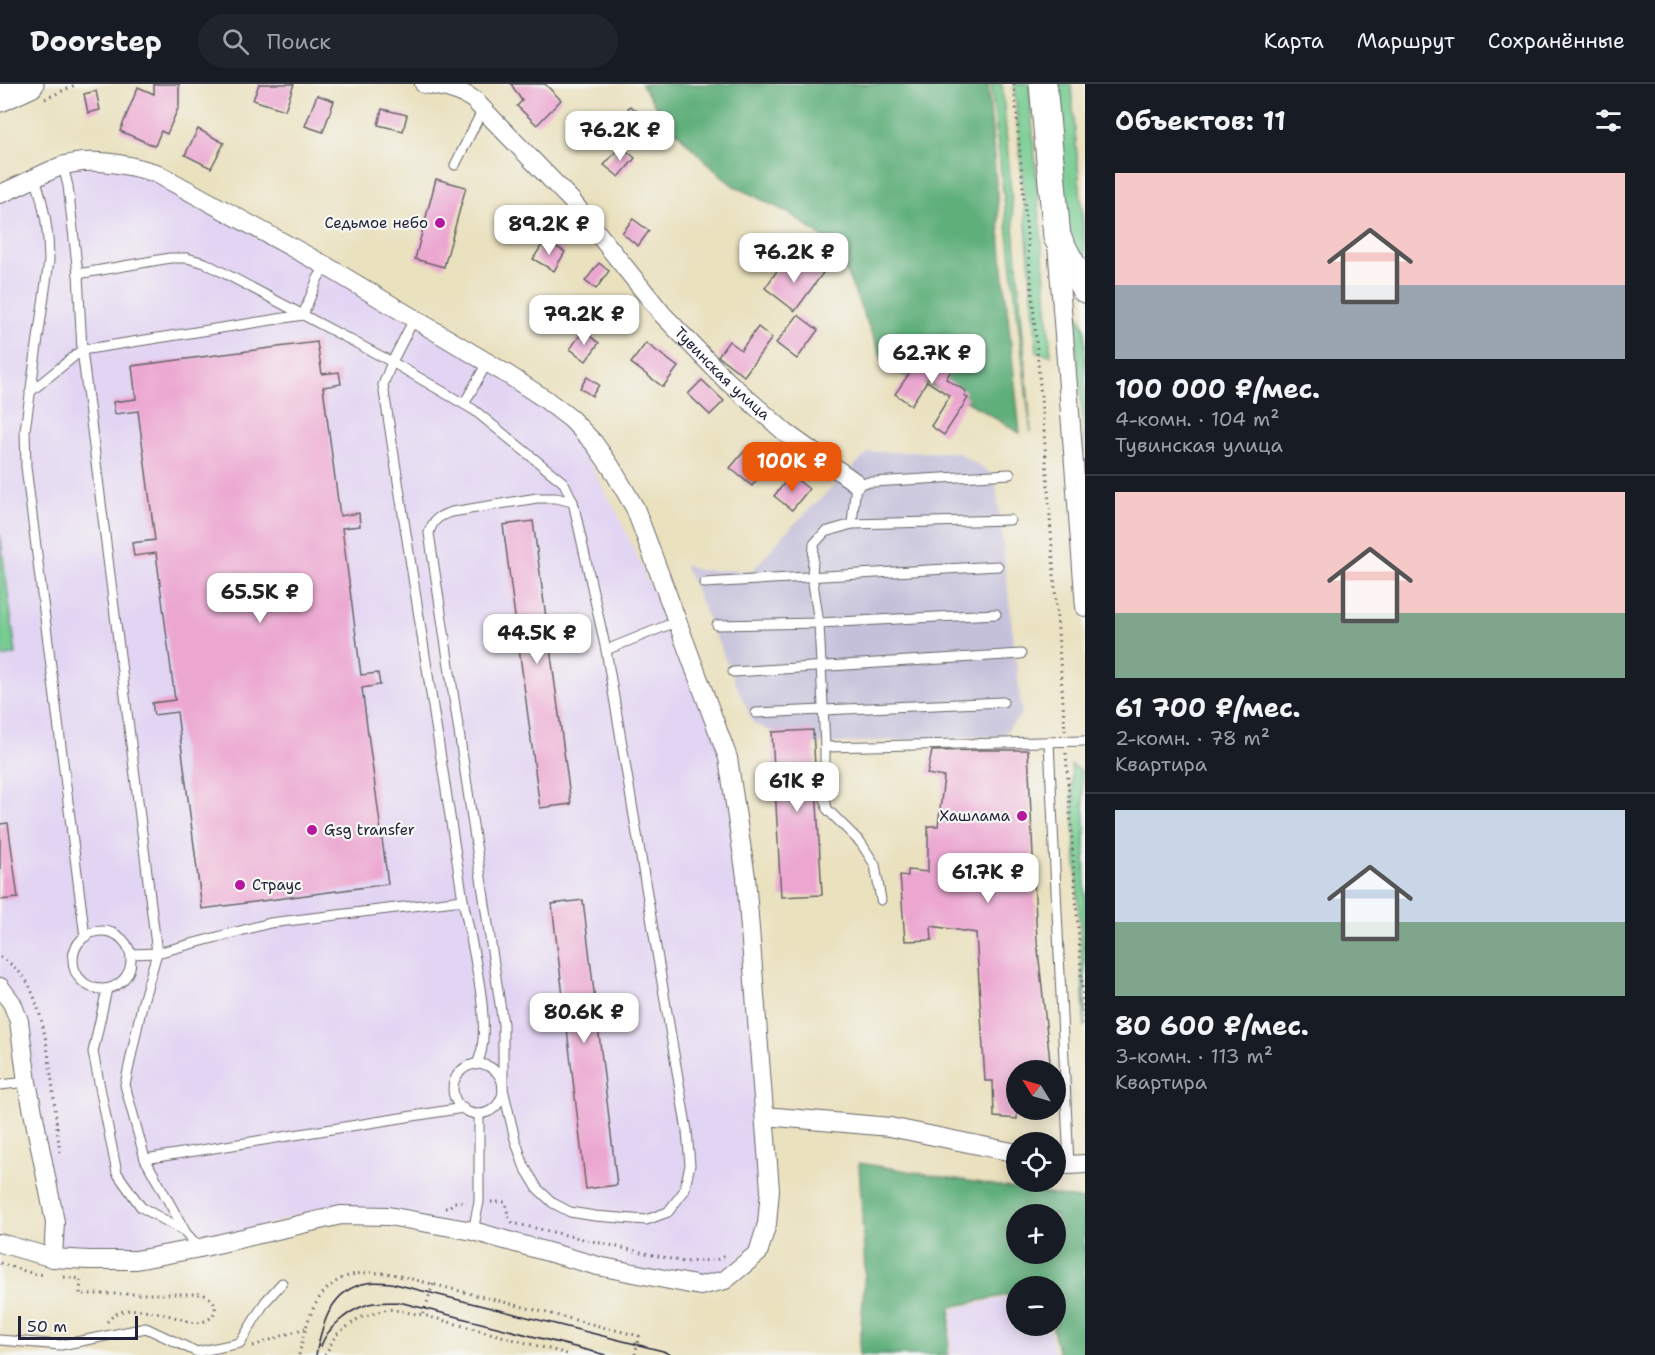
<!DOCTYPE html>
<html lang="ru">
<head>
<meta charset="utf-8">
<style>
  body { margin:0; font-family:"Shantell Sans",sans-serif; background:#20242c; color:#f1f3f6; height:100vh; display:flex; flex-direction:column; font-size:22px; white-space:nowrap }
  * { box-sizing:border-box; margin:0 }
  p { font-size:20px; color:#9ea1a6 }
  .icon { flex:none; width:33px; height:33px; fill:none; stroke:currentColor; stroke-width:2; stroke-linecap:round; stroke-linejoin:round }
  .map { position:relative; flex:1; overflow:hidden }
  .drawer { display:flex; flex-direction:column; background:#171b24; width:570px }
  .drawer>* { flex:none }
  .needle { width:39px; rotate:307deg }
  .fabs { position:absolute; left:1006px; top:976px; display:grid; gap:12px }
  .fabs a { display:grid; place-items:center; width:60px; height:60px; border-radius:50%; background:#171b24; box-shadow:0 3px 15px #0003; font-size:30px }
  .scale { position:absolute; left:18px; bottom:15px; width:120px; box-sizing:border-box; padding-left:6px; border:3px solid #22223b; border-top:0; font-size:16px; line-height:21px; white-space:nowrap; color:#22223b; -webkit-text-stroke:4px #f6f6f2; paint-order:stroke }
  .price { position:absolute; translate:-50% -51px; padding:0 14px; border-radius:12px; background:#fff; color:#222; font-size:20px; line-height:39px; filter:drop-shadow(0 2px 3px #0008) }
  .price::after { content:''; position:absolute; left:50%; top:36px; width:18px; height:14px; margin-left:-9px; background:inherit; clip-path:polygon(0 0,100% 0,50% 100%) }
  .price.selected { background:#ea580c; color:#fff }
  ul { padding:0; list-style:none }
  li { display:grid; align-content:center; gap:12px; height:318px; padding:0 30px }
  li+li { border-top:2px solid #363941 }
  li span { display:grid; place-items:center; height:186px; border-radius:0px; color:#555 }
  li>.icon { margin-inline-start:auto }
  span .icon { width:108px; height:108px; fill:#fffc; stroke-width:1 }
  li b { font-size:26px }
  h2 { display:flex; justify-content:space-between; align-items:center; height:72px; padding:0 30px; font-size:26px }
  header { display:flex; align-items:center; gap:36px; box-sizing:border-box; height:84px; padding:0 30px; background:#171b24; border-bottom:2px solid #363941 }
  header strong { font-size:28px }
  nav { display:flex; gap:33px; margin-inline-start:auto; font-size:21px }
  .search { width:420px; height:54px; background:#20242c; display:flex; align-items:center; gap:15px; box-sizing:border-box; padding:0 21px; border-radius:33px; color:#9ea1a6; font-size:22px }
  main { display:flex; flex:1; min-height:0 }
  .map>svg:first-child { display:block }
  .built { fill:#e2d4f3 }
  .industrial { fill:#c5c0da }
  .green { fill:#74cb90; stroke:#4b7666; stroke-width:1.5 }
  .forest { fill:#5faf7a; stroke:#40685a; stroke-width:1.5; fill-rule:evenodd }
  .building { fill:#eca7d1 }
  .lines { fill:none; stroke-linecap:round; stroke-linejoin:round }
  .lane-casing { stroke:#686569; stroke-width:11 }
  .street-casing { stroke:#686569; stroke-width:20 }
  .primary-casing { stroke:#686569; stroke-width:29 }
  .path { stroke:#686569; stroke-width:3; stroke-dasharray:1.5 4.5; stroke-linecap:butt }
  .lane { stroke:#fff; stroke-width:9 }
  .street { stroke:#fff; stroke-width:18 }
  .primary { stroke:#fff; stroke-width:27 }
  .tram { stroke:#22223b; stroke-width:1.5 }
  .poi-dot { fill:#b5179e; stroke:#f6f6f2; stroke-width:2 }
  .labels { text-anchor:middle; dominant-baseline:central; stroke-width:4.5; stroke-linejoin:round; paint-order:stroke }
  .poi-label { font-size:15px; fill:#22223b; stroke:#f6f6f2; text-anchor:end }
  .street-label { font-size:15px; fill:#22223b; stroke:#f6f6f2 }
</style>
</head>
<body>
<header>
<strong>Doorstep</strong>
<div class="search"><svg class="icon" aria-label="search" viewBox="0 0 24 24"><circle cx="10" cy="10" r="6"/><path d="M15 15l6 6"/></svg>Поиск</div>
<nav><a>Карта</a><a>Маршрут</a><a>Сохранённые</a></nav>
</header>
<main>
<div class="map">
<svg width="1085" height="1271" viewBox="0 0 1085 1271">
  <rect width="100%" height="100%" fill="#f6f6f2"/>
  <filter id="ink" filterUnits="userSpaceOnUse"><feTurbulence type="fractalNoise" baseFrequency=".0167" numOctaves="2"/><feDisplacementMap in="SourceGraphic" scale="12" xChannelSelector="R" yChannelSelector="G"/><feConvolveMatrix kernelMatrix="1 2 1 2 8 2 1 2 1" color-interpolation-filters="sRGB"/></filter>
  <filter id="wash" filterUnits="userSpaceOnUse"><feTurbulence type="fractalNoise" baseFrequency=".008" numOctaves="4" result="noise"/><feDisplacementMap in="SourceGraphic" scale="24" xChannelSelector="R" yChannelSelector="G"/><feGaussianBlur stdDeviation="1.35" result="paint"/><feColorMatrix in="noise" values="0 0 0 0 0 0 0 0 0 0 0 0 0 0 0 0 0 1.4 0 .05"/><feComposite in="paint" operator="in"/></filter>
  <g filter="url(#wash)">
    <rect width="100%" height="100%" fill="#eae1bf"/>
    <g class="built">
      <path d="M127 80 224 126 562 328 617 429 728 674 770 1106 758 1169 700 1202 473 1147 315 1125 200 1164 53 1174 19 937 0 911V110L63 82Z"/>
      <path d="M1017 1211V1242H1049L1055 1271H950L953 1225Z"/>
    </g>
    <path class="industrial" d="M869 368H957L995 392 1022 629 1003 652 812 660 767 646 753 639 684 480 698 486 752 487 785 449Z"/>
    <g class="green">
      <path d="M991 0H1002L1031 349Z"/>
      <path d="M1014 0H1029L1051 271 1037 268Z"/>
      <path d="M1052 0H1071L1085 164V205L1065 168Z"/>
      <path d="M1069 210 1085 245V370L1077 264 1069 262Z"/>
      <path d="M0 450 16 570 0 573Z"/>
      <path d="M1071 681 1081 687 1085 733V943Z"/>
    </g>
    <g class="forest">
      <path d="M641 0H988L1003 186 1020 349 960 313 886 284 836 163 789 129 732 101 692 64 664 34Z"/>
      <path d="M859 1079 1084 1116 1085 1265 1082 1271H1059L1052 1242H1056V1203H1017V1209L951 1223 948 1271H859L865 1187ZM1017 1131H1056V1170H1017Z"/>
    </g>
    <g id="blocks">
      <g class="building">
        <path d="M154 0H179V22L167 50 161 47 155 62 120 47 138 3 154 10Z"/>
        <path d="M259 0H294L285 26 253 16Z"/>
        <path d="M511 0H545L561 16 537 41 517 22 522 17Z"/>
        <path d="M96 7 100 26 88 29 84 10Z"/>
        <path d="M317 11 334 17 323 48 305 42Z"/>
        <path d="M630 22 666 48 658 59 624 30Z"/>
        <path d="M382 25 407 31 403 47 378 41Z"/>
        <path d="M198 45 224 59 211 84 185 71Z"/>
        <path d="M621 62 635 74 619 93 604 81Z"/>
        <path d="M436 95 466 103 444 183 415 175Z"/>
        <path d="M633 135 649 147 638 162 622 149Z"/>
        <path d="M545 156 565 168 554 187 533 175Z"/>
        <path d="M803 175 823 189 795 227 765 204 781 181 793 189Z"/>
        <path d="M599 179 609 187 596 205 585 197Z"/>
        <path d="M798 231 818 246 797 275 776 259Z"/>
        <path d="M758 243 772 254 744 292 718 272 729 257 741 266Z"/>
        <path d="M583 247 599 259 586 277 570 265Z"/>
        <path d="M317 258 322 290 339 288 341 300 323 303 340 432 359 429 360 442 342 444 361 591 378 589 380 601 362 604 388 800 202 825 177 628 154 631 152 619 175 616 156 469 134 472 132 459 155 456 138 327 115 330 113 318 136 315 132 282Z"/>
        <path d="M646 259 678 283 663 303 631 279Z"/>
        <path d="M916 260 953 283 946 295 966 307 964 312 968 314 944 351 931 342 950 312 927 297 911 321 895 310 911 287 903 282Z"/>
        <path d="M587 293 599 301 592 312 580 304Z"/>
        <path d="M702 296 724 317 710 331 688 310Z"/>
        <path d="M747 364 768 382 752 402 730 384Z"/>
        <path d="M791 391 809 405 792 426 774 412Z"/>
        <path d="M533 437 571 720 540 724 503 441Z"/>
        <path d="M813 646 822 811 781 813 772 648Z"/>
        <path d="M984 666H1028L1037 857 1051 987H1017V1035L994 1033 993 997H985L976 849 931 842 932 856 905 857 900 791 908 792V786L928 788V742H938L944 693 927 690 932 667Z"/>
        <path d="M8 739 18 814 0 816V740Z"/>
        <path d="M583 816 617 1101 586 1105 552 820Z"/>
      </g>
    </g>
  </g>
  <g filter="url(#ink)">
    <use href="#blocks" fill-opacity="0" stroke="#686569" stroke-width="1.5"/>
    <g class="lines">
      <defs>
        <g id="lane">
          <path d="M455 81 483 25"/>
          <path d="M63 82 68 102 78 190 170 174H187L205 179 392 278 383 301 463 816"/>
          <path d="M35 93C44 120 49 148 49 177L25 346 26 383 85 853"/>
          <path d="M78 190 82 266 157 869 142 921 125 1001 145 1075 186 1149 200 1164"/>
          <path d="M414 235 392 278 474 326 564 399 573 418 606 566 678 537"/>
          <path d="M30 308 82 266 303 231 318 194 326 182"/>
          <path d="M464 320 487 279"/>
          <path d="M573 418 556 414H537L452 428C439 432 433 435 429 449L503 940V1005L515 1055 524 1082 538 1105 553 1119 570 1128 595 1132 646 1136 668 1128 684 1107 690 1081 687 1047 606 566"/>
          <path d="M852 440 1010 436"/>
          <path d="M704 499 998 482"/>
          <path d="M717 541 819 539 996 530"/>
          <path d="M733 588 1021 570"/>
          <path d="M756 629 1003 618"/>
          <path d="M1049 658 1069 1081"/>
          <path d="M825 663 1085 657"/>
          <path d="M881 816 875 781 861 759 827 725 825 714V663L819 539 812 492 814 460 825 448 852 440 856 399 1010 390"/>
          <circle cx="102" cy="876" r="29"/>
          <path d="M131 870 157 869 270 839 463 816C470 854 496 950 476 981"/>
          <path d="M107 905 93 968 117 1089 141 1123 184 1147"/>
          <circle cx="478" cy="1005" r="25"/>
          <path d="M0 1001 27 998"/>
          <path d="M145 1075 463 1024"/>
          <path d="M473 1147 479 1118V1030"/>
          <path d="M0 1256 61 1261 146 1244 197 1268 240 1259 265 1218 282 1199"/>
        </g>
        <g id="street">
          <path id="s1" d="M424 0C442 3 459 5 474 16L571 116 663 231 726 296 786 349 856 399"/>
          <path d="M0 110C20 102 39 91 59 83 89 72 126 80 156 89L326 182 510 292 545 315 571 335 594 359 611 383 635 424 728 674 746 793 770 1106 767 1140 758 1169 725 1196 700 1202 598 1182 473 1147 388 1132 341 1131 200 1164 136 1176H89L53 1174 0 1159"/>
          <path d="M1057 160 1085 523"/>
          <path d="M0 903 12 919 19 937 27 998 55 1138 53 1174"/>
          <path d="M765 1032 890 1043 1017 1069"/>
          <path d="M1056 1078 1069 1081 1085 1080"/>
        </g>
        <g id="primary">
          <path d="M1043 0 1057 153 1085 205"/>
          <path d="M0 14 30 0"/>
        </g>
      </defs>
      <use href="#lane" class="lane-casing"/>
      <use href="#street" class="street-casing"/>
      <use href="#primary" class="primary-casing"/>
      <g class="path">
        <path d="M1014 0 1044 348 1065 647"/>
        <path d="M45 15 77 0"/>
        <path d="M1066 669 1085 944"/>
        <path d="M0 873C10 878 24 891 29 901 51 947 53 1017 60 1068"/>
        <path d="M491 1118H506L508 1132 513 1139 684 1178 716 1176 727 1171"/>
        <path d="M445 1124H448L454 1118H466"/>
        <path d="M0 1179 31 1189 45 1191"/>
        <path d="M64 1193 81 1195 80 1210H200C222 1214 220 1238 195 1239 170 1233 123 1211 105 1241"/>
        <path d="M433 1200 423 1231 571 1271"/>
        <path d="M253 1262 305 1244"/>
        <path d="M299 1271C308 1232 317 1194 363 1189 373 1188 383 1189 392 1190L639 1252 635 1271"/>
        <path d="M325 1271 336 1251 359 1234 388 1225 423 1231"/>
      </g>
      <use href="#lane" class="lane"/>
      <use href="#street" class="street"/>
      <use href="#primary" class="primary"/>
      <g class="tram">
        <path d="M321 1262C327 1244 348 1227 366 1221 375 1217 389 1219 399 1218L606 1271"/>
        <path d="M316 1271C322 1240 331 1205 367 1199 375 1197 384 1199 391 1199L663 1267 671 1271"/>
      </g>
    </g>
  </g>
  <g class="poi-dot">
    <circle cx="440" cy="139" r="6"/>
    <circle cx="1022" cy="732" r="6"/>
    <circle cx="312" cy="746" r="6"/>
    <circle cx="240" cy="801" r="6"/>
  </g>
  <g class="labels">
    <g class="poi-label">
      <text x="428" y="139">Седьмое небо</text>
      <text x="1010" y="732">Хашлама</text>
      <text x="324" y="746" text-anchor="start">Gsg transfer</text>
      <text x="252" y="801" text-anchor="start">Страус</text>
    </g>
    <g class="street-label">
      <text stroke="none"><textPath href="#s1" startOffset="423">Тувинская улица</textPath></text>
    </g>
  </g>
</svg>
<div class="fabs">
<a><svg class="needle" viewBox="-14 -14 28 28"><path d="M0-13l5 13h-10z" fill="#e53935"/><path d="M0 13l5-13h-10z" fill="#9ea1a6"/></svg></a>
<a><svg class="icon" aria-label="locate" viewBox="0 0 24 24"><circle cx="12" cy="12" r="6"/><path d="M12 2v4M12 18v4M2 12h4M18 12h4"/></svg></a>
<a>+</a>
<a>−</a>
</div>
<div class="scale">50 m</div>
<b class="price" style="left:620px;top:78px">76.2K ₽</b>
<b class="price" style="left:549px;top:172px">89.2K ₽</b>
<b class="price" style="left:794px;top:200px">76.2K ₽</b>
<b class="price" style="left:584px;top:262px">79.2K ₽</b>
<b class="price" style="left:932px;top:301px">62.7K ₽</b>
<b class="price selected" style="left:792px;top:409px">100K ₽</b>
<b class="price" style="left:260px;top:540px">65.5K ₽</b>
<b class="price" style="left:537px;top:581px">44.5K ₽</b>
<b class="price" style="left:797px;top:729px">61K ₽</b>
<b class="price" style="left:988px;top:820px">61.7K ₽</b>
<b class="price" style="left:584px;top:960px">80.6K ₽</b>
</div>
<section class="drawer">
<h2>Объектов: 11<svg class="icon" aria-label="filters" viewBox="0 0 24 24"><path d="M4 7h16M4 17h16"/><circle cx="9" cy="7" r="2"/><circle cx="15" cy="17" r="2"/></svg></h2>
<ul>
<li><span style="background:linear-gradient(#f6c9c9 60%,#9aa5b1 0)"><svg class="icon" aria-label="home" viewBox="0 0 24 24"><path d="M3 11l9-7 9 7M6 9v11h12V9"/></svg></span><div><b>100 000 ₽/мес.</b><p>4-комн. · 104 m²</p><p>Тувинская улица</p></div></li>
<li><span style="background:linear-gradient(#f6c9c9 65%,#7fa58c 0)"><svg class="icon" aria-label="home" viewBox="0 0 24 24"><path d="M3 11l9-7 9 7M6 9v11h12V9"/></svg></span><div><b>61 700 ₽/мес.</b><p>2-комн. · 78 m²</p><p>Квартира</p></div></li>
<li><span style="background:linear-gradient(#c9d6e8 60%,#7fa58c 0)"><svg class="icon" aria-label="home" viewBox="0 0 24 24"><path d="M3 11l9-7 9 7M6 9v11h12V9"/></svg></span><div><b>80 600 ₽/мес.</b><p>3-комн. · 113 m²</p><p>Квартира</p></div></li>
</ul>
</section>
</main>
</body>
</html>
